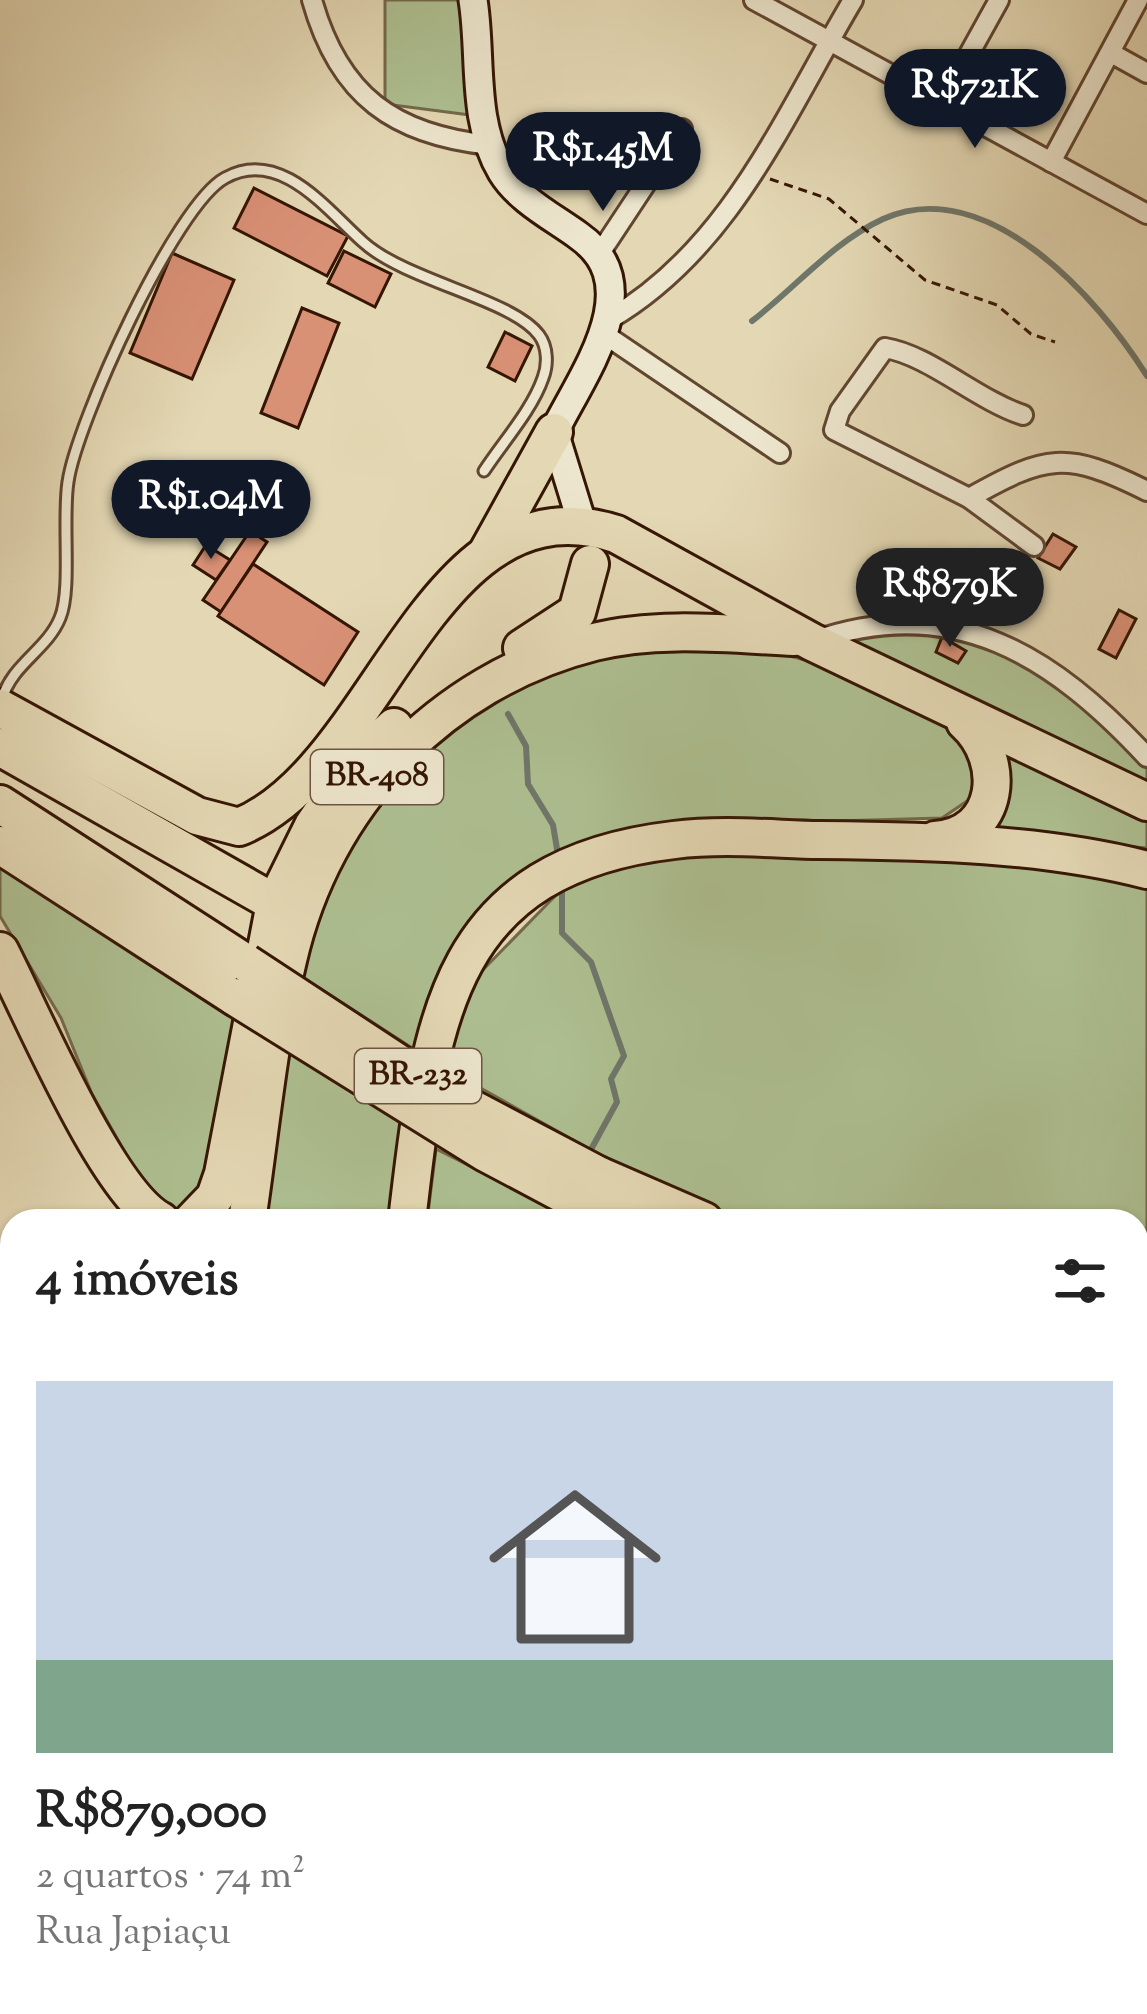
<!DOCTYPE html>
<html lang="pt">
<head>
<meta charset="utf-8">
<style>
  body { margin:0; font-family:"Sorts Mill Goudy",serif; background:#f6f6f6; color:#222; height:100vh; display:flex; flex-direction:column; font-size:45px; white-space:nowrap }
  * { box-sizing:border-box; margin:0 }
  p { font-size:39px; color:#767676 }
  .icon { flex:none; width:66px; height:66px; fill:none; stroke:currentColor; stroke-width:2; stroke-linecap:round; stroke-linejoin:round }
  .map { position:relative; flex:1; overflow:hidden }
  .drawer { position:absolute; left:0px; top:1209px; width:1149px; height:807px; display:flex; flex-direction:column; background:#fff; border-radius:36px 36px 0 0; box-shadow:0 3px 9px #0004 }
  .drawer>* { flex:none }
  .price { position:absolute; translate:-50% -102px; padding:0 27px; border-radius:42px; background:#111827; color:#fff; font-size:39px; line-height:78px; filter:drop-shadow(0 3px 6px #0008) }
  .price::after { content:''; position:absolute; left:50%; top:72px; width:36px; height:27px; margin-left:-18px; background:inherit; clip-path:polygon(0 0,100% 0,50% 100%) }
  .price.on { background:#222; color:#fff }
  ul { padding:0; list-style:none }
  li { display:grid; align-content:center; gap:24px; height:636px; padding:0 36px }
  li span { display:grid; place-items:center; height:372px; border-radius:0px; color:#555 }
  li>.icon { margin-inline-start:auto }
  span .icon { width:216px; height:216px; fill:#fffc; stroke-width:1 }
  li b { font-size:51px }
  h2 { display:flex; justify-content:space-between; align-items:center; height:144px; padding:0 36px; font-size:51px }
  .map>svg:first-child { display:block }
  .green { fill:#aec092; stroke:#726a4b; stroke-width:3 }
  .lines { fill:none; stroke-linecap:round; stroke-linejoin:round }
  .stream { stroke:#6f776b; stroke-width:6 }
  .building { fill:#d99176; stroke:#351504; stroke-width:3 }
  .lane-casing { stroke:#614630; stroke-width:15 }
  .street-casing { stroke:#614630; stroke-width:24 }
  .secondary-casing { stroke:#351504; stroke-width:33 }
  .highway-casing { stroke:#351504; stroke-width:42 }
  .path { stroke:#351504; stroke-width:3; stroke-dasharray:9 6; stroke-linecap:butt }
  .lane { stroke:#ede6ce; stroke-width:9 }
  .street { stroke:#ede6ce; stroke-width:18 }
  .secondary { stroke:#ede6ce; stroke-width:27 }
  .highway { stroke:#e4d8b4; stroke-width:36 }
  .highway-bridge-casing { stroke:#351504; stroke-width:42; stroke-linecap:butt }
  .highway-bridge { stroke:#e4d8b4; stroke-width:36 }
  .labels { text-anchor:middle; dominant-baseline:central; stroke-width:9; stroke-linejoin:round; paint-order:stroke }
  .shield { fill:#ede6ce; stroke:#6c5441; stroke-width:3 }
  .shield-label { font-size:33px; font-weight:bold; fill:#351504 }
</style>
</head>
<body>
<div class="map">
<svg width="1147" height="2014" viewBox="0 0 1147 2014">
  <rect width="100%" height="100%" fill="#e4d8b4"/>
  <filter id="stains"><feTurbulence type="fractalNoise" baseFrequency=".00167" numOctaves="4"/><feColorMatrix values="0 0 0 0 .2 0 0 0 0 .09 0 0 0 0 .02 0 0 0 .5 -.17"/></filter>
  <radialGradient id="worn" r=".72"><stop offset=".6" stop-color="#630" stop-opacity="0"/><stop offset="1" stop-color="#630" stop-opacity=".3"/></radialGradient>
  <g class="green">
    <path d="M385 0H465L470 115 385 104Z"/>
    <path d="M920 630 1015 653 1147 758V790L831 638Z"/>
    <path d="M738 645C805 658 948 688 975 761 980 772 975 785 973 797L942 818 723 824 548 863 420 1053 293 971 324 873 419 741 574 658Z"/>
    <path d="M1005 749 1147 815V848L988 834 1010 792Z"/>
    <path d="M727 853 948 859 1147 880V1345L1137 1343V1221H746L673 1196 443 1067 477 976 559 892 641 858Z"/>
    <path d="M0 854 244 1004 219 1173 186 1212 171 1213 148 1193 92 1094 61 1018 0 916Z"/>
    <path d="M283 1049 358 1086 413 1129 402 1221H258Z"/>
    <path d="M436 1149 580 1221H427Z"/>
    <path d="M1137 1419 1147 1421V1622L1137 1631Z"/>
  </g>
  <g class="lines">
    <g class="stream">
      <path d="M752 321C795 288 833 242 883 219 986 173 1097 296 1147 376"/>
      <path d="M508 714 526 746 528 784 553 825 559 861"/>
      <path d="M562 886V933L591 962 624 1056 611 1079 617 1102 588 1155"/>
      <path d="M0 1758 12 1746"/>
    </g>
  </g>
  <g class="building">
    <path d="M254 188 348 236 327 276 234 228Z"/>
    <path d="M344 251 391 274 375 307 328 283Z"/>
    <path d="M172 253 234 280 192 379 130 353Z"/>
    <path d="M302 308 339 323 298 428 261 413Z"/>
    <path d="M505 332 532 346 515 381 488 367Z"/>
    <path d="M250 531 267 542 221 612 203 600Z"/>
    <path d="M1053 534 1076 547 1060 569 1038 558Z"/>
    <path d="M206 545 230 560 216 580 193 565Z"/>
    <path d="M253 564 358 632 324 685 218 616Z"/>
    <path d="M1119 610 1136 619 1116 658 1099 649Z"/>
    <path d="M942 637 966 651 958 663 936 652Z"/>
    <path d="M166 2004H214L228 2014H159Z"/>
  </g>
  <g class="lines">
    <defs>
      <g id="lane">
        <path d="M2 699C12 664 47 650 60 618 72 590 62 519 68 482 76 424 175 205 225 178 280 147 327 210 363 242 406 281 512 299 539 335 548 347 548 365 543 378 532 410 503 442 484 471"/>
        <path d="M1137 1810 1147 1802"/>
        <path d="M1137 1861 1147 1865"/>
        <path d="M1137 1883 1147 1887"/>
        <path d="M1137 1941 1147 1945"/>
        <path d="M1085 2004 1111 2014"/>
        <path d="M1038 2014 1040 2004"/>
      </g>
      <g id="street">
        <path d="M312 0C339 96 394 135 490 145"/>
        <path d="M754 0 1147 214"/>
        <path d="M1111 53 1147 73"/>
        <path d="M942 103 999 0"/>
        <path d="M1051 162 1138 0"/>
        <path d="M600 253 682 129"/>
        <path d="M610 319C731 248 784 116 853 0"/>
        <path d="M604 334 780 453"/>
        <path d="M1023 415C977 400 929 355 885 348L840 411 834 430 969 498 1034 546"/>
        <path d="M969 498C1046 455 1065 450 1147 491"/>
        <path d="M814 641C954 592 1053 656 1147 757"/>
        <path d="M687 2004 709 2014"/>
        <path d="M861 2004 866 2014"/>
      </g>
      <path id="secondary" d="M473 0C482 56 471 120 502 172 519 200 553 217 579 236 650 286 582 375 554 432L582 523"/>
      <g id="highway">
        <path d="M487 553 554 432"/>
        <path d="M522 648 577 612 590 564"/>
        <path d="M0 708 197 816 239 827C382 770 429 474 616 534L812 642 1147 802"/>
        <path d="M0 747 275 903"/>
        <path d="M0 804 246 963"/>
        <path d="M935 840C1001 835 1007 760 965 722"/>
        <path d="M0 845 235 997"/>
        <path d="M0 951C31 1011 107 1193 161 1221"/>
        <path d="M598 1175 704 1221"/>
        <path d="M582 1204 620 1221"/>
        <path d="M192 1221 215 1197 223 1174 275 903 313 826 358 760 394 727"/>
        <path d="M247 1221C260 1134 268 1045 288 960 323 805 439 681 594 642 658 626 729 634 794 637"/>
        <path d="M407 1221C430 1026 442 867 674 840 722 834 772 839 820 840 928 841 1042 843 1147 870"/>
        <path d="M1137 1365 1147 1367"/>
        <path d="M1137 1402 1147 1404"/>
        <path d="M1137 1641 1147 1634"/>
        <path d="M1 2014 12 1993"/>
        <path d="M88 2014 97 2004"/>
      </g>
    </defs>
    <use href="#lane" class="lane-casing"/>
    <use href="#street" class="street-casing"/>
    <use href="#secondary" class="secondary-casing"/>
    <use href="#highway" class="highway-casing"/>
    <g class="path">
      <path d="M770 179 829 199 925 280 997 305 1031 334 1055 342"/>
      <path d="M284 2004 292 2010 390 2014"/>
    </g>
    <use href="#lane" class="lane"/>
    <use href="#street" class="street"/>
    <use href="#secondary" class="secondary"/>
    <use href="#highway" class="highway"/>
    <defs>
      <g id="highway-bridge">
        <path d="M246 963 450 1097 598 1175"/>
        <path d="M235 997 484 1152 582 1204"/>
      </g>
    </defs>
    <use href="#highway-bridge" class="highway-bridge-casing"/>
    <use href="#highway-bridge" class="highway-bridge"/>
  </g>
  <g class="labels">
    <g class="shield">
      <rect x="311" y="750" width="132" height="54" rx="9"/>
      <rect x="355" y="1049" width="126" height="54" rx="9"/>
    </g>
    <g class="shield-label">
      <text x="377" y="777">BR-408</text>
      <text x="418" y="1076">BR-232</text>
    </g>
  </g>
  <rect width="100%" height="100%" filter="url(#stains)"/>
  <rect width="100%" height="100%" fill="url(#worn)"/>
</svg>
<b class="price" style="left:975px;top:151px">R$721K</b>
<b class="price" style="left:603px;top:214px">R$1.45M</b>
<b class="price" style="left:211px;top:562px">R$1.04M</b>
<b class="price on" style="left:950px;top:650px">R$879K</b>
<section class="drawer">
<h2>4 imóveis<svg class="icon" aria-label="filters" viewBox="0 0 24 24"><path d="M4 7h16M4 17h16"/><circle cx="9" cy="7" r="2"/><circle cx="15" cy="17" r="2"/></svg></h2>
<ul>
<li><span style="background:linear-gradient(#c9d6e8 75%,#7fa58c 0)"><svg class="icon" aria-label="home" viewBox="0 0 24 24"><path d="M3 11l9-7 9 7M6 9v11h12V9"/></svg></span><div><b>R$879,000</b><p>2 quartos · 74 m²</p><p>Rua Japiaçu</p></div></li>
</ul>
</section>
</div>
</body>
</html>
